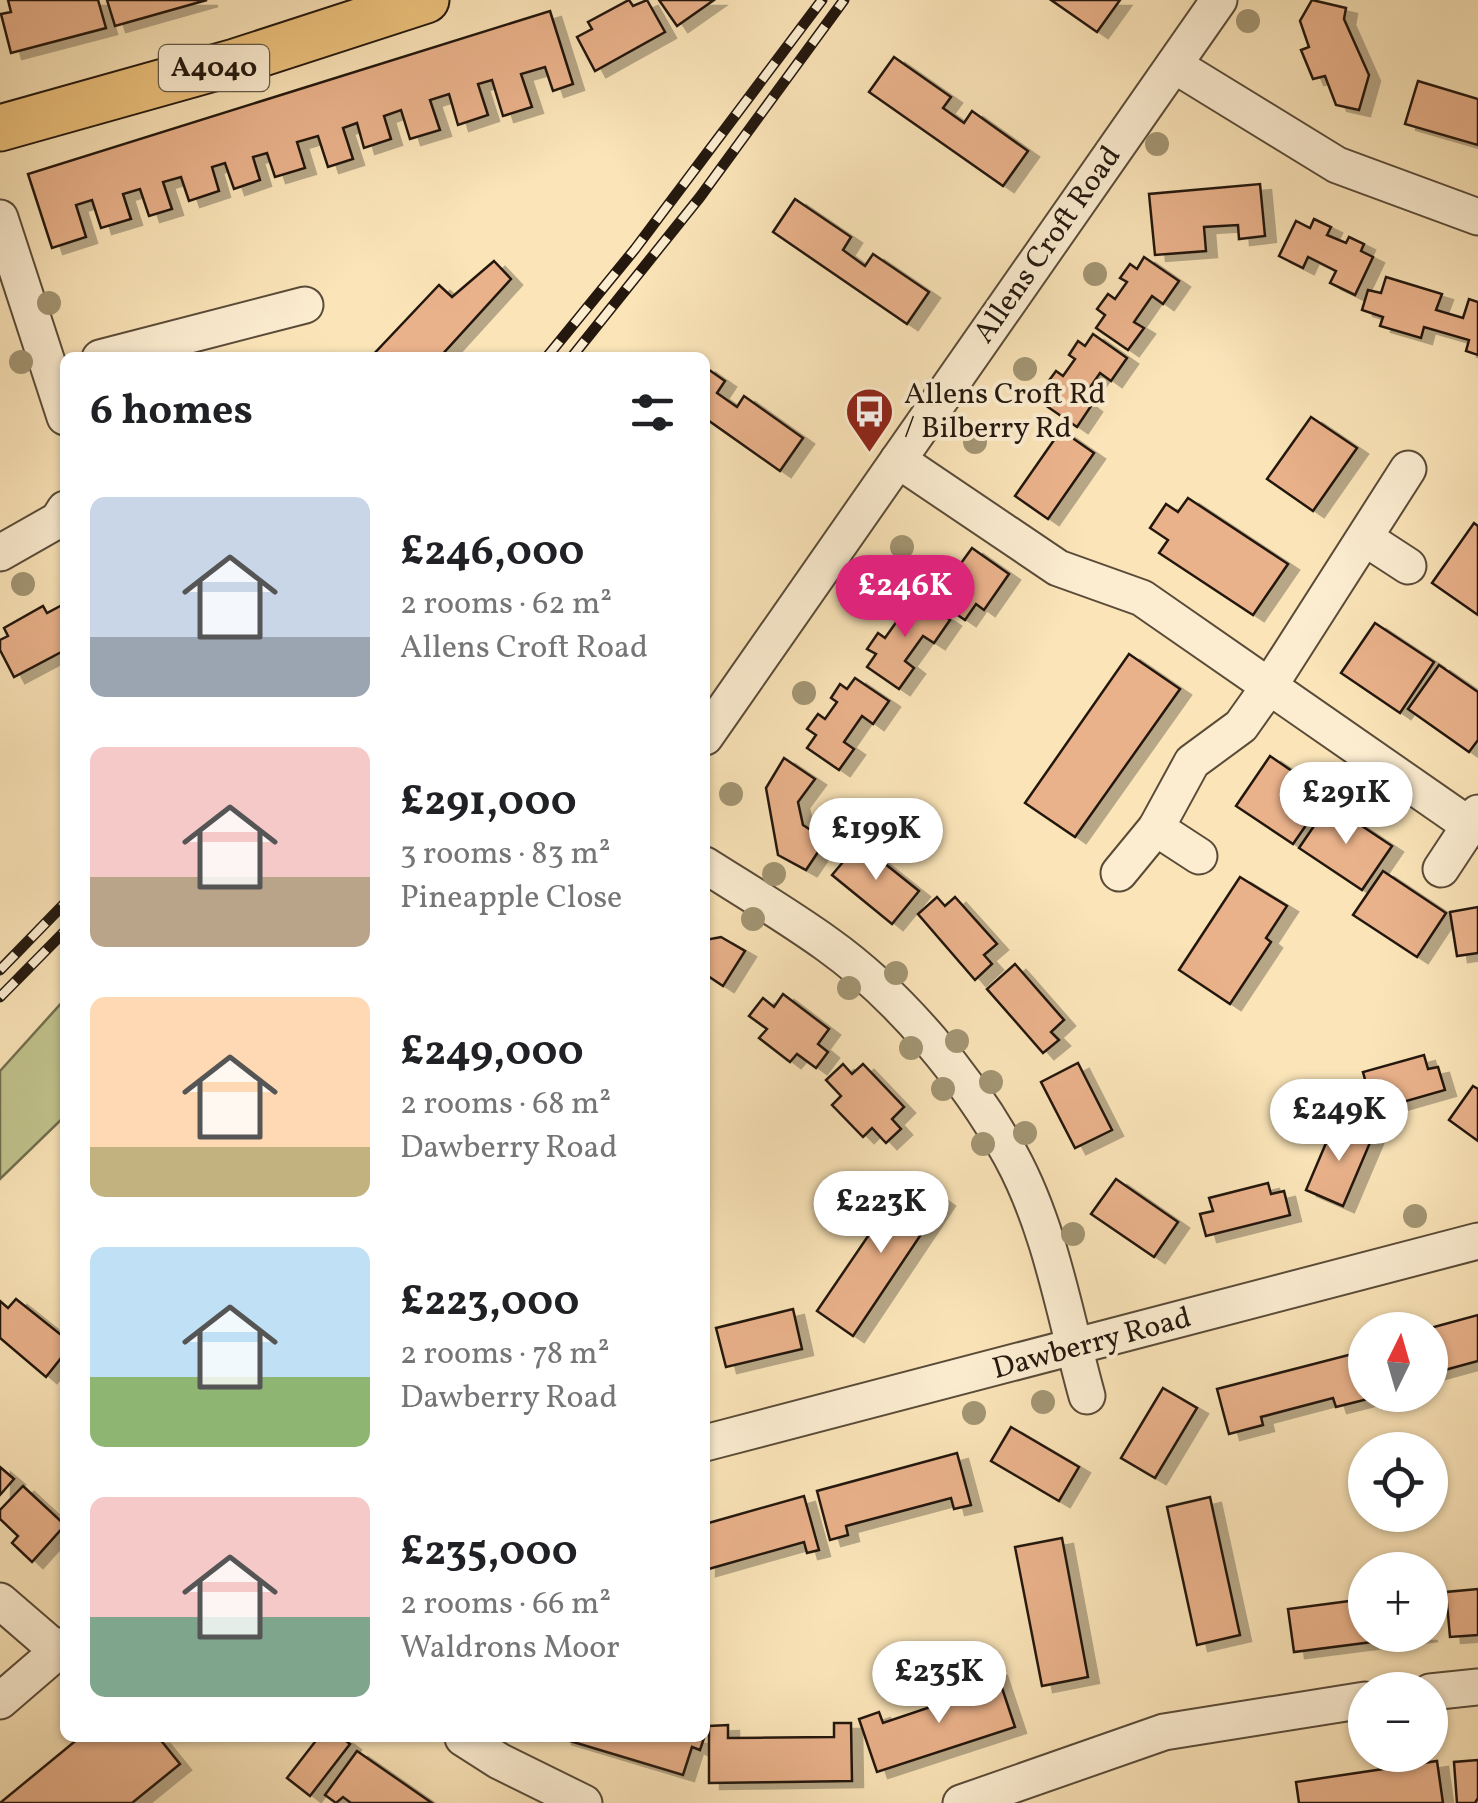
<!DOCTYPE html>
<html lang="en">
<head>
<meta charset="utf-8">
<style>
  body { margin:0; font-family:Vollkorn,serif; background:#f2f2f2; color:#202124; height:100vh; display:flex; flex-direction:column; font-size:38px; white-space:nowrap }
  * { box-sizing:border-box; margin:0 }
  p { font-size:32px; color:#757577 }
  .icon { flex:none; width:55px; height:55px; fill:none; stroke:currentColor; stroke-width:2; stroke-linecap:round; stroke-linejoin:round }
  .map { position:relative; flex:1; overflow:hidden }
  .side { position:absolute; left:60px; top:352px; width:650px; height:1390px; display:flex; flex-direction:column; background:#fff; border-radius:15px; box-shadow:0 2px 8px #0004 }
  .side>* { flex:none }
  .needle { width:65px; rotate:5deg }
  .tools { position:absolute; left:1348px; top:1312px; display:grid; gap:20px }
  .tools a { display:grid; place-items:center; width:100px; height:100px; border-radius:50%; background:#fff; box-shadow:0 2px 8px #0004; font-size:50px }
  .price { position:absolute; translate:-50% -85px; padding:0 22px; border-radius:35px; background:#fff; color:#222; font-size:32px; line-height:65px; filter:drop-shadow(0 2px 5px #0008) }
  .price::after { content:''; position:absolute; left:50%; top:60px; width:30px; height:22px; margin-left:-15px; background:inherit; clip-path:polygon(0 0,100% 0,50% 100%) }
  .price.current { background:#db2777; color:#fff }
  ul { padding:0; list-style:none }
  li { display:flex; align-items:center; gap:30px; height:250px; padding:0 30px }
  li span { display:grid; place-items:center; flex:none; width:280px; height:200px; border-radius:15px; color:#555 }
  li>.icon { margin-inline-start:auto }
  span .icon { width:120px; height:120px; fill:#fffc; stroke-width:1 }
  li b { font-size:42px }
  h2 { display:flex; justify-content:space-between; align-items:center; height:120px; padding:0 30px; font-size:42px }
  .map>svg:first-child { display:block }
  .green { fill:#c1c38d; stroke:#726e4e; stroke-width:2.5 }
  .building { fill:#eab28b; stroke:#24180e; stroke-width:2.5; filter:url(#shadow) }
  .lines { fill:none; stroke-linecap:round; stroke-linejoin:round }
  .minor-casing { stroke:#5a4b38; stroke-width:39 }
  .major-casing { stroke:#24180e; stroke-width:49 }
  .minor { stroke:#fcedd1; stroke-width:35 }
  .major { stroke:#edc27c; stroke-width:45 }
  .rail-casing { stroke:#24180e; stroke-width:11 }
  .rail { stroke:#fcedd1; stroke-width:8; stroke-dasharray:22; stroke-linecap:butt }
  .tree { fill:#a39573 }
  .labels { text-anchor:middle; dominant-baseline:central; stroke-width:8; stroke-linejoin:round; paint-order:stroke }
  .shield { fill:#fcedd1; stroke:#655848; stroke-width:2.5 }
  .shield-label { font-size:28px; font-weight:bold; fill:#24180e }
  .street-label { font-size:30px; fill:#24180e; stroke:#fcedd1 }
  .poi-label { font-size:30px; fill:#24180e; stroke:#fcedd1; text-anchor:start }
</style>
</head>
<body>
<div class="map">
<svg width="1478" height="1803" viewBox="0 0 1478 1803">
  <defs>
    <filter id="shadow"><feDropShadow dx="11" dy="6" stdDeviation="0" flood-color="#0004"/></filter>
  </defs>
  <rect width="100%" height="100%" fill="#fae4b8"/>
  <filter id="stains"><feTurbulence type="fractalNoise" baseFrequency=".002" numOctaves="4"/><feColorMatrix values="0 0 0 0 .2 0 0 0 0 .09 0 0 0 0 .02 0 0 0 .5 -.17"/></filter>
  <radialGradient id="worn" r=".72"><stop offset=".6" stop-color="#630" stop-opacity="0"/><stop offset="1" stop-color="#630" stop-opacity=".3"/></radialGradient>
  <path class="green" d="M65 999V1116L0 1179V1071Z"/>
  <g class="building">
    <path d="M8 0H98L106 28 11 53 1 14 11 12Z"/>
    <path d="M107 0H207L115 26Z"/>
    <path d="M629 0 633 6 647 0 665 32 595 71 577 37 592 29 588 22Z"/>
    <path d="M659 0H714L677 26Z"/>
    <path d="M1051 0H1120L1097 32Z"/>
    <path d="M1312 0 1346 8 1344 19 1369 75 1359 110 1336 105 1325 76 1313 79 1301 50 1309 47 1300 21Z"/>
    <path d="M550 11 573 84 553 91 545 67 521 74 532 107 503 116 492 80 478 84 488 115 458 125 449 94 430 100 440 130 410 139 401 110 384 116 391 139 364 148 357 123 343 128 353 159 328 167 318 136 297 142 305 168 275 177 267 153 253 157 260 180 234 189 225 163 212 167 219 191 189 201 181 177 163 182 172 209 149 216 140 189 123 194 131 219 101 228 92 200 76 205 86 237 52 248 28 174Z"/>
    <path d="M894 57 951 97 943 108 964 123 972 111 1028 151 1003 186 869 92Z"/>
    <path d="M1418 81 1478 99V145L1405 124Z"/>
    <path d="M1260 184 1265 236 1239 239 1238 225 1204 227 1206 251 1155 255 1149 194Z"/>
    <path d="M795 199 851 237 843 250 865 266 873 254 929 292 907 324 773 232Z"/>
    <path d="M1314 219 1331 227 1327 235 1346 243 1349 237 1364 244 1361 251 1373 257 1355 295 1330 283 1336 271 1308 257 1303 268 1279 256 1296 221 1310 228Z"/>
    <path d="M1144 257 1179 281 1163 304 1152 296 1134 322 1144 328 1128 350 1096 328 1105 315 1097 309 1108 294 1115 299 1127 282 1120 278 1130 264 1137 269Z"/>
    <path d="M494 261 511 279 439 358H370L439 285 452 297Z"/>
    <path d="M1386 277 1442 294 1436 310 1463 318 1469 299 1478 302V355L1466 351 1469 340 1424 327 1421 338 1380 326 1383 317 1362 310 1368 290 1381 293Z"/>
    <path d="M1093 334 1127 358 1111 381 1100 373 1082 399 1091 406 1077 427 1045 405 1053 392 1045 386 1056 371 1063 376 1075 359 1069 355 1078 341 1085 346Z"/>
    <path d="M705 367 725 381 717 393 737 407 744 396 803 438 780 471 705 418Z"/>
    <path d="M1311 417 1357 448 1313 511 1267 479Z"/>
    <path d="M1061 430 1094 453 1048 519 1015 496Z"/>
    <path d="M1188 498 1288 564 1253 615 1159 553 1168 540 1150 528 1166 504 1178 512Z"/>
    <path d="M1474 523 1478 526V615L1432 583Z"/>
    <path d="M972 548 1009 574 984 610 976 604 965 620 946 607 952 599 941 591Z"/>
    <path d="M915 597 950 620 934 643 923 636 905 661 914 668 899 689 867 667 876 654 867 649 878 633 885 638 897 621 891 617 901 603 907 608Z"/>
    <path d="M64 604 65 650 14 677 0 650V640L8 636 4 628 43 606 47 613Z"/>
    <path d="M1375 623 1434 662 1400 713 1341 673Z"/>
    <path d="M1129 654 1180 689 1075 837 1025 803Z"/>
    <path d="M1439 665 1478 692V740L1469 752 1408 709Z"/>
    <path d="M855 678 889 701 873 724 862 716 844 742 854 749 839 770 807 748 816 735 807 729 818 714 825 719 837 702 831 698 840 684 847 689Z"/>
    <path d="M1270 756 1327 795 1293 844 1236 806Z"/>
    <path d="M784 758 815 779 798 802 803 825 826 840 806 870 778 855 766 788Z"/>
    <path d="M1329 804 1392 846 1362 890 1299 848Z"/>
    <path d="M859 843 919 891 892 924 832 875Z"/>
    <path d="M1383 871 1446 913 1417 957 1353 915Z"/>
    <path d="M1240 877 1287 906 1266 938 1271 942 1230 1004 1179 970Z"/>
    <path d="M937 897 945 906 955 897 997 944 984 955 992 964 975 980 918 914Z"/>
    <path d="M1478 907V953L1457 956 1450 912Z"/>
    <path d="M721 937 745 951 723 986 705 974V940Z"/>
    <path d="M1015 964 1064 1020 1051 1032 1059 1040 1043 1053 987 989Z"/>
    <path d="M783 994 829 1029 818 1044 828 1052 816 1068 797 1054 790 1062 759 1038 767 1029 749 1016 763 998 774 1007Z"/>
    <path d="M1424 1055 1428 1069 1438 1067 1445 1090 1361 1114 1354 1091 1367 1087 1363 1072Z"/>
    <path d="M1078 1063 1112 1130 1075 1148 1041 1082Z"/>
    <path d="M843 1064 852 1074 863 1064 904 1107 892 1119 901 1129 886 1143 872 1128 863 1137 832 1105 841 1096 826 1080Z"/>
    <path d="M1473 1086 1478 1089V1141L1449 1120Z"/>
    <path d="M1335 1122 1372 1138 1343 1206 1306 1190Z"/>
    <path d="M909 1176 944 1200 853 1336 817 1311Z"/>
    <path d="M1116 1179 1178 1222 1154 1257 1091 1214Z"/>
    <path d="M1268 1183 1271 1194 1284 1191 1290 1215 1206 1236 1200 1214 1213 1211 1209 1198Z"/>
    <path d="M16 1299 65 1338V1353L46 1377 0 1338V1301L8 1308Z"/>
    <path d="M793 1309 802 1349 726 1367 716 1328Z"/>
    <path d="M1478 1315V1361L1430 1374V1330H1423Z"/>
    <path d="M1360 1352 1365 1395 1372 1398 1336 1407 1333 1398 1261 1417 1263 1425 1229 1434 1217 1389Z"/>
    <path d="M1163 1388 1197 1408 1155 1478 1121 1458Z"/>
    <path d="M1011 1427 1079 1467 1059 1501 991 1461Z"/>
    <path d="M957 1453 971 1505 954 1509 951 1498 846 1526 848 1535 830 1540 817 1491Z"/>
    <path d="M0 1467 14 1479 0 1495Z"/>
    <path d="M23 1486 65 1525 32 1562 12 1543 18 1536 0 1519V1510Z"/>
    <path d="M804 1496 819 1550 807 1553 804 1542 705 1570V1524Z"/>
    <path d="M1210 1497 1240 1635 1197 1645 1167 1507Z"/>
    <path d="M1062 1538 1088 1677 1042 1686 1015 1547Z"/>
    <path d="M1478 1589V1635L1450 1637 1446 1592Z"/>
    <path d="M1365 1599V1635H1427L1294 1652 1288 1609Z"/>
    <path d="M996 1670 1015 1727 877 1772 859 1719 879 1712 883 1723 981 1690 976 1677Z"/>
    <path d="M834 1723H851L852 1781 709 1783V1726L728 1725V1738L834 1737Z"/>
    <path d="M79 1738H159L180 1764 132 1803H0Z"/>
    <path d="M318 1738H342L350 1744 310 1796 287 1778Z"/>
    <path d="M560 1738H704L700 1750 692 1747 683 1775Z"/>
    <path d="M357 1751 432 1803H351L343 1797 336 1803 325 1795Z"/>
    <path d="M1478 1760V1798L1475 1803H1457L1454 1762Z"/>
    <path d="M1437 1761 1443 1803H1299L1296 1782Z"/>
  </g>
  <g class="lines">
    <defs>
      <g id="minor">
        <path d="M1174 65 1337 165 1478 217"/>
        <path d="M0 218 65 417"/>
        <path d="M100 358 305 305"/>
        <path d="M898 460 1058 568 1142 598 1469 825"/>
        <path d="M1365 538 1408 566"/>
        <path d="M0 553 58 520 65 509"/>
        <path d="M705 737 1219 0"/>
        <path d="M1156 828 1199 856"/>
        <path d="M705 865C746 891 788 916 827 944 900 996 968 1078 1011 1156 1051 1229 1065 1317 1087 1396"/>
        <path d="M1441 869 1478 813"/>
        <path d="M1119 873 1156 828 1192 762 1241 726 1268 688 1408 469"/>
        <path d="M705 1443 1478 1241"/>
        <path d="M0 1601 58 1651"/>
        <path d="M1430 1692 1478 1687"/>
        <path d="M0 1701 65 1645"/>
        <path d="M463 1738 499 1761 584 1803"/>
        <path d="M961 1803 1164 1732 1365 1700"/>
      </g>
      <path id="major" d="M0 128 235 62 426 0"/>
    </defs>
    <use href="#minor" class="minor-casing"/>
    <use href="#major" class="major-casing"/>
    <use href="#minor" class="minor"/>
    <use href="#major" class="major"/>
    <defs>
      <g id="rail">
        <path d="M546 358 635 249 822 0"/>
        <path d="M571 358 700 197 844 0"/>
        <path d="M0 970 65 903"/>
        <path d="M0 997 65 931"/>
      </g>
    </defs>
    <use href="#rail" class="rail-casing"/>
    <use href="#rail" class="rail"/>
  </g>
  <g class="tree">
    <circle cx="1248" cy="21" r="12"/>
    <circle cx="1157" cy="144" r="12"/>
    <circle cx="1095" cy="274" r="12"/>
    <circle cx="49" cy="303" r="12"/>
    <circle cx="21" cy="362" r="12"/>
    <circle cx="1025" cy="369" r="12"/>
    <circle cx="975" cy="442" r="12"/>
    <circle cx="902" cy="547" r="12"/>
    <circle cx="23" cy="584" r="12"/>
    <circle cx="875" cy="589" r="12"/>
    <circle cx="804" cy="693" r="12"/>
    <circle cx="731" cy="794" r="12"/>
    <circle cx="774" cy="874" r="12"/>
    <circle cx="753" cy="919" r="12"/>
    <circle cx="896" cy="973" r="12"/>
    <circle cx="849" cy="988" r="12"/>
    <circle cx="957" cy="1041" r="12"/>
    <circle cx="911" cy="1048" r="12"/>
    <circle cx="991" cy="1082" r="12"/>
    <circle cx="943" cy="1089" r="12"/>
    <circle cx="1025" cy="1133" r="12"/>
    <circle cx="983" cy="1144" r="12"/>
    <circle cx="1415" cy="1216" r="12"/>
    <circle cx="1073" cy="1234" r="12"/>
    <circle cx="1043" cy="1402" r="12"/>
    <circle cx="974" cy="1413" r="12"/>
  </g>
  <defs>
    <symbol id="bus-pin" viewBox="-11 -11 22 30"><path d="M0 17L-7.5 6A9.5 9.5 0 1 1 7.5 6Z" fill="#8f2418" stroke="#fcedd1"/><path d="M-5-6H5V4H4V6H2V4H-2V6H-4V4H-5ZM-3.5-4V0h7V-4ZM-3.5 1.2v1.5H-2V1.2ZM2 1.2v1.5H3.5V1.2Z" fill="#fff"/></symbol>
  </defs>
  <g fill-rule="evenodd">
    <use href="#bus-pin" x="842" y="384" width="55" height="75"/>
  </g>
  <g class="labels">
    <rect class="shield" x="159" y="45" width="110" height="46" rx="8"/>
    <g class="shield-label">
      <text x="214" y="68">A4040</text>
    </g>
    <g class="street-label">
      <text transform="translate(1048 245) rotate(-55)">Allens Croft Road</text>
      <text transform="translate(1092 1344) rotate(-15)">Dawberry Road</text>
    </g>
    <g class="poi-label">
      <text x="904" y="395">Allens Croft Rd<tspan x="904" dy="34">/ Bilberry Rd</tspan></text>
    </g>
  </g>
  <rect width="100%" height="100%" filter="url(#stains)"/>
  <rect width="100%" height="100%" fill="url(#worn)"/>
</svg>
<div class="tools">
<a><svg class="needle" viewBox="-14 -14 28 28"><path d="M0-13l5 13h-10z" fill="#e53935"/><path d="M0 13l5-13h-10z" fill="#757577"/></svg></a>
<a><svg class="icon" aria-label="locate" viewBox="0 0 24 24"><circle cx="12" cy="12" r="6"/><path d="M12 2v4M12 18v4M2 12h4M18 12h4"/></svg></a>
<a>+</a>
<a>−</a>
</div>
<b class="price current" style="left:905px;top:640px">£246K</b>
<b class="price" style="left:1346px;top:847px">£291K</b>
<b class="price" style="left:876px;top:883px">£199K</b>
<b class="price" style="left:1339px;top:1164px">£249K</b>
<b class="price" style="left:881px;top:1256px">£223K</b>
<b class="price" style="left:939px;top:1726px">£235K</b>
<section class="side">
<h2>6 homes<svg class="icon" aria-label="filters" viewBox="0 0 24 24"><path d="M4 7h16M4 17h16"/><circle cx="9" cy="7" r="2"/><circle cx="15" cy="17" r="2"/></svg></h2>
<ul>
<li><span style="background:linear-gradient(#c9d6e8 70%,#9aa5b1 0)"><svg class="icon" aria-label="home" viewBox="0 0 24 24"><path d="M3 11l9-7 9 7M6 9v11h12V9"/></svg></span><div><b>£246,000</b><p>2 rooms · 62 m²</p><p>Allens Croft Road</p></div></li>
<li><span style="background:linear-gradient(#f6c9c9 65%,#b9a48a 0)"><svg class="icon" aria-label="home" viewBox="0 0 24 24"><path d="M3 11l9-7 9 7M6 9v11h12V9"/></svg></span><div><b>£291,000</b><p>3 rooms · 83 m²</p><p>Pineapple Close</p></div></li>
<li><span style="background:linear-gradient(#ffd9b3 75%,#c2b280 0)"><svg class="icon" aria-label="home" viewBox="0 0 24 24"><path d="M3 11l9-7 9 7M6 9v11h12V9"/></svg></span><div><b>£249,000</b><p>2 rooms · 68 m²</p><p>Dawberry Road</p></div></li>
<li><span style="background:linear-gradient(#bfe0f5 65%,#8fb573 0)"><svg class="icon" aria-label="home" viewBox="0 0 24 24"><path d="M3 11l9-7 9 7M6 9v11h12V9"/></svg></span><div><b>£223,000</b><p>2 rooms · 78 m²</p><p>Dawberry Road</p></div></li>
<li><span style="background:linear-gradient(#f6c9c9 60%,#7fa58c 0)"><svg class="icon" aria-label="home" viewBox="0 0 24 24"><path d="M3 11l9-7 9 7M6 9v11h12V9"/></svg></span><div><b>£235,000</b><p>2 rooms · 66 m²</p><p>Waldrons Moor</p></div></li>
</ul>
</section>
</div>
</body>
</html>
